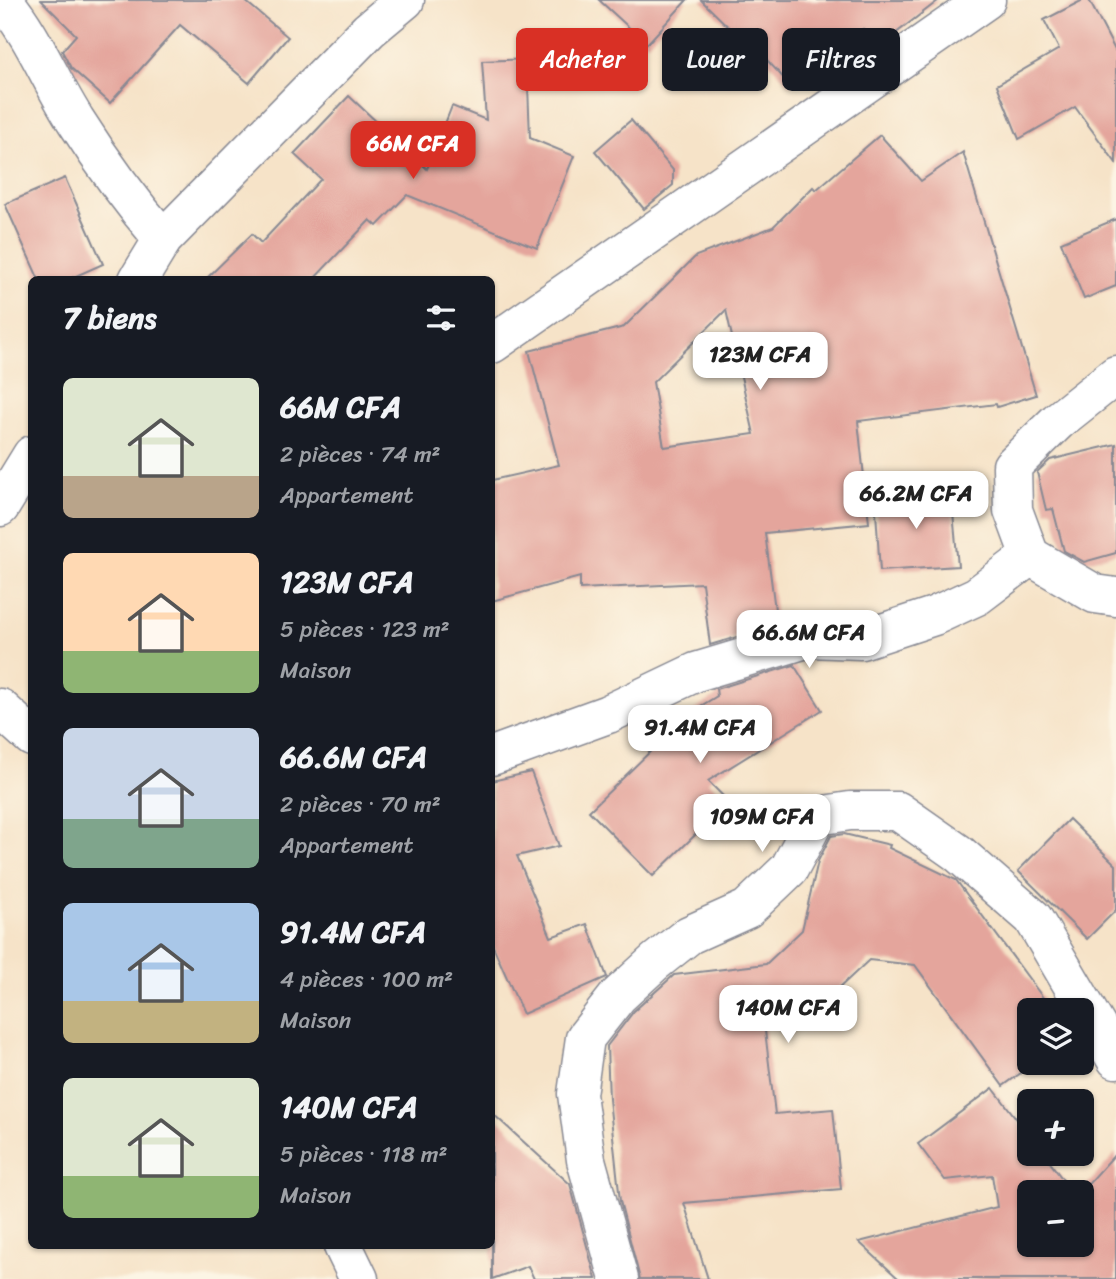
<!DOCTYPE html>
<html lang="fr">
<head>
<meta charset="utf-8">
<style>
  body { margin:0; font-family:Sriracha,sans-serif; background:#242831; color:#f1f3f6; height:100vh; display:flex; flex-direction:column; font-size:26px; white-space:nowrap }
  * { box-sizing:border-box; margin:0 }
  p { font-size:23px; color:#9ea1a6 }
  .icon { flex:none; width:38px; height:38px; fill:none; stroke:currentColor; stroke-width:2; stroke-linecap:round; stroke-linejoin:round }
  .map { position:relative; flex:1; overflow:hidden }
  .drawer { position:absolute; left:28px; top:276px; width:467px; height:973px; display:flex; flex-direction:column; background:#171b24; border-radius:10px; box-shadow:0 2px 5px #0004 }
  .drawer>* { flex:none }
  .banner { position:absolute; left:516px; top:28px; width:494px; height:63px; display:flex; gap:14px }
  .controls { position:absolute; left:1017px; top:998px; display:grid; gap:14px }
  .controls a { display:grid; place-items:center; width:77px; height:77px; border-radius:10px; background:#171b24; box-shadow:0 2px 5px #0004; font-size:35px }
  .price { position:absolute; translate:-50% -60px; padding:0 16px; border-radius:14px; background:#fff; color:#222; font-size:23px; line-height:46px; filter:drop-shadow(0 2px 4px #0008) }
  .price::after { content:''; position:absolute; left:50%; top:42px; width:21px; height:16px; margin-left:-10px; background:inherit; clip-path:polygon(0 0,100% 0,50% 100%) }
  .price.on { background:#d93025; color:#fff }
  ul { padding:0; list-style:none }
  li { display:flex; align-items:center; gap:21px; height:175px; padding:0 35px }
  li span { display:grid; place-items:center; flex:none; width:196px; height:140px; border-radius:10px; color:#555 }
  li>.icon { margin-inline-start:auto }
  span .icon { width:84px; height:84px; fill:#fffc; stroke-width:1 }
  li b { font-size:30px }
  h2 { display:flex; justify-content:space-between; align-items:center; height:84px; padding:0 35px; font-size:30px }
  .tag { padding:0 24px; border-radius:10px; background:#171b24; box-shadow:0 2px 5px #0004; font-size:24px; line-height:63px }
  .tag.on { background:#d93025; color:#fff }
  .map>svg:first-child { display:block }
  .building { fill:#e4a59c; fill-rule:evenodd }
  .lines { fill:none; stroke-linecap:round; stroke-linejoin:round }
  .minor-casing { stroke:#888993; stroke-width:41 }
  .minor { stroke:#fff; stroke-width:38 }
</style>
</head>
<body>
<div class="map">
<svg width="1116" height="1279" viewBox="0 0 1116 1279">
  <rect width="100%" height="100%" fill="#fcf5e5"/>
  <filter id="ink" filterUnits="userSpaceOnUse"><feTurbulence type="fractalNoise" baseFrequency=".0143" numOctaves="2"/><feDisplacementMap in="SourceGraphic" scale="14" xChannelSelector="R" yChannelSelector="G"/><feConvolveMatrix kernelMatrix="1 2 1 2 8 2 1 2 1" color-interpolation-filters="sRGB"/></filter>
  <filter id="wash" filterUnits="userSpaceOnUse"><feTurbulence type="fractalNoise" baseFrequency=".00686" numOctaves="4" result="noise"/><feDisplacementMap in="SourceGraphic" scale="28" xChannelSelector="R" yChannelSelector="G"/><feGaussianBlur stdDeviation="1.57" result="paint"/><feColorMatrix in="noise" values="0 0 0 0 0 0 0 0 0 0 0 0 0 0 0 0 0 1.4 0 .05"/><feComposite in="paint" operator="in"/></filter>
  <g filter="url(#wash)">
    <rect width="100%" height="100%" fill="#f6e3c8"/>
    <g id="blocks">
      <g class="building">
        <path d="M41 0H244L288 37 249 83 180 25 110 103 71 68 62 51 76 35Z"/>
        <path d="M599 0H687L647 44Z"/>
        <path d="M701 0H939L878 47 863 29 827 62 823 58 790 85 753 45 750 48Z"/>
        <path d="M1083 0H1089L1116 52V163L1075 107 1019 139 997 85 1059 49 1044 20Z"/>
        <path d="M527 59 530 138 574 156 537 248 407 195 377 226 370 220 313 280H205L252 234 261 243 321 179 294 154 349 96 427 169 452 106 486 120 482 61Z"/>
        <path d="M631 120 673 170V185L644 209 595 151Z"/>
        <path d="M880 135 921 181 963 152 1036 395 997 407 996 404 858 421 869 523 765 533 777 625 710 645 702 583 580 589V577L492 601V480L559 465 529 351 624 327 696 256 773 227 813 187 816 190ZM726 310 754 434 664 447 653 382Z"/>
        <path d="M65 178 103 264 67 280H39L5 204Z"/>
        <path d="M1116 219V286L1084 299 1061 242Z"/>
        <path d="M1116 444V553L1084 562 1064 551 1053 509 1046 510 1037 472 1050 460Z"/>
        <path d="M951 491 958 566 880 571 875 497Z"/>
        <path d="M794 665 822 710 708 781 729 802 653 876 589 811 691 712 717 696 716 689Z"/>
        <path d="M531 772 559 846 517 856 551 937 587 924 607 977 523 1014 492 944V781Z"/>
        <path d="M1069 819 1116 865V910L1087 939 1018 871Z"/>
        <path d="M844 834 890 845 889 848 956 880 1052 1010H1029V1062H1036L1003 1086 915 965 869 960 823 1003V1007L763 1014 775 1114 833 1109 841 1189 684 1203 708 1279H640L620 1201 609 1099 607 1046 634 1011 674 975 766 964 802 930 818 861 831 836Z"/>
        <path d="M993 1088 1029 1135V1153H1043L1072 1192H1029V1244H1082L1081 1192 1116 1153V1279H899L859 1242 997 1207 992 1175 945 1180 918 1144Z"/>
        <path d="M492 1113 570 1184 596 1279H534L528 1266 492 1279Z"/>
      </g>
    </g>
  </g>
  <g filter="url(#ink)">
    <use href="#blocks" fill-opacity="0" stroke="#888993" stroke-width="2"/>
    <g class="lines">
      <defs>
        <g id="minor">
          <path d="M3 0C34 36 50 81 76 121 102 162 131 202 163 239"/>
          <path d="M138 280 163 239 369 30 405 0"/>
          <path d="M492 344 986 0"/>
          <path d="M0 507 32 455"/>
          <path d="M1030 556 1013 510 1012 466 1058 421 1116 375"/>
          <path d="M0 708 32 737"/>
          <path d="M492 756 608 714 696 672 809 638 861 640 934 616 977 596 1030 556 1095 594 1116 597"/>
          <path d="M343 1246 359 1279"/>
          <path d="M619 1279 586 1160 577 1094 585 1038 618 996 655 962 689 935 747 909 789 869 817 816 850 811H898L958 853 1033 918 1116 1059"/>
        </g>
      </defs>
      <use href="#minor" class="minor-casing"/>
      <use href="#minor" class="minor"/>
    </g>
  </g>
</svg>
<div class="controls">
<a><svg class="icon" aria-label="layers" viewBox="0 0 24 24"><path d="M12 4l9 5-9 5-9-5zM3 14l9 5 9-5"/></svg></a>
<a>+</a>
<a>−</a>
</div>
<b class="price on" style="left:413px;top:181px">66M CFA</b>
<b class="price" style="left:760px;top:392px">123M CFA</b>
<b class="price" style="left:916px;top:531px">66.2M CFA</b>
<b class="price" style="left:809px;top:670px">66.6M CFA</b>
<b class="price" style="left:700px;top:765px">91.4M CFA</b>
<b class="price" style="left:762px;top:854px">109M CFA</b>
<b class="price" style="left:788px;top:1045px">140M CFA</b>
<div class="banner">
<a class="tag on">Acheter</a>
<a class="tag">Louer</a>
<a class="tag">Filtres</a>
</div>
<section class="drawer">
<h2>7 biens<svg class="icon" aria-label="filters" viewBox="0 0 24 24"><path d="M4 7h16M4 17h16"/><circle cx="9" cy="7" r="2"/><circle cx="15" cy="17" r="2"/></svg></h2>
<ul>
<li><span style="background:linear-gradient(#dfe7d0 70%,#b9a48a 0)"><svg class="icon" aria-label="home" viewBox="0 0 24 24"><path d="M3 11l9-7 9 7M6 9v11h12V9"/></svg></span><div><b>66M CFA</b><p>2 pièces · 74 m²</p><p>Appartement</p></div></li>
<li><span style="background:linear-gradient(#ffd9b3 70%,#8fb573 0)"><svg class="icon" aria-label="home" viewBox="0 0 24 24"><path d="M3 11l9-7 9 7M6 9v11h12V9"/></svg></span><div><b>123M CFA</b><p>5 pièces · 123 m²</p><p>Maison</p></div></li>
<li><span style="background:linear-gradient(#c9d6e8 65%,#7fa58c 0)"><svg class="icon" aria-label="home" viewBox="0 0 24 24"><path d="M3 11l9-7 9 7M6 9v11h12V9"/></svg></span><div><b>66.6M CFA</b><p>2 pièces · 70 m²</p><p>Appartement</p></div></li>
<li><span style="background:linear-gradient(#a9c7e8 70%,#c2b280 0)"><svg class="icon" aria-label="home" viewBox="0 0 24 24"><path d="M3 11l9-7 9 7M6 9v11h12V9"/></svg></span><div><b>91.4M CFA</b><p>4 pièces · 100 m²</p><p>Maison</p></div></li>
<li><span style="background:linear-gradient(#dfe7d0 70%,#8fb573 0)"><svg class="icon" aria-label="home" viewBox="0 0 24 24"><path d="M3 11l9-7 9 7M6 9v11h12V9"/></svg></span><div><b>140M CFA</b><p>5 pièces · 118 m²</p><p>Maison</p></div></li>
</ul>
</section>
</div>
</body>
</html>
